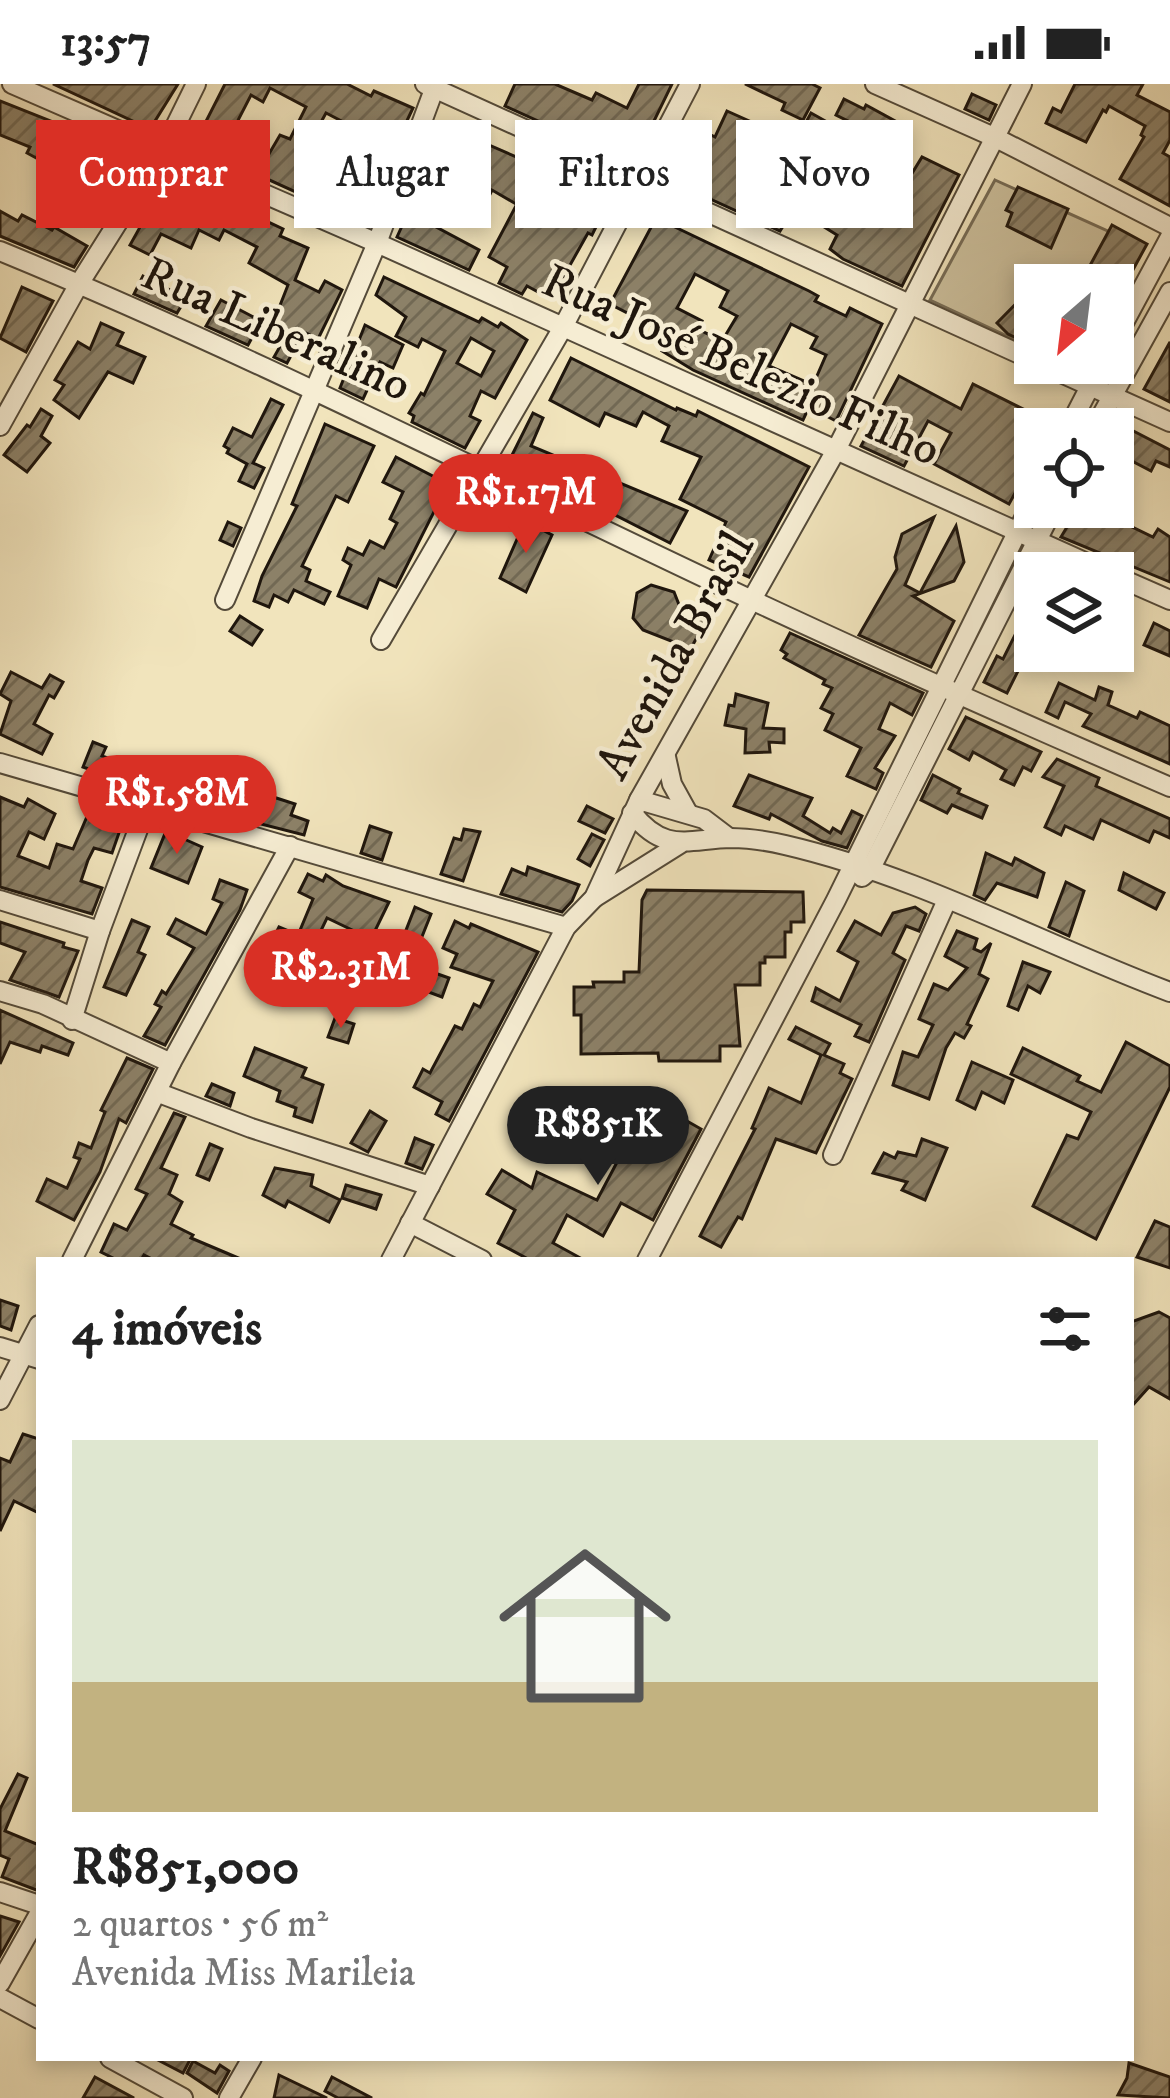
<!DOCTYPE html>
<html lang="pt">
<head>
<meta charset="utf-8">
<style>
  body { margin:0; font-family:"IM FELL DW Pica",serif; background:#f6f6f6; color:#222; height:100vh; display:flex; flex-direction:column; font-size:45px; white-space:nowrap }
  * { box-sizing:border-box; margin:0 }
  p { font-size:39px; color:#767676 }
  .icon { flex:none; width:66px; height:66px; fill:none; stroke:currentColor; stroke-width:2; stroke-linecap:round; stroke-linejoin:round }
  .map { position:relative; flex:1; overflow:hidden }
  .details { position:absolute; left:36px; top:1173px; width:1098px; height:804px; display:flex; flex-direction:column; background:#fff; border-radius:0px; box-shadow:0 6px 18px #0003 }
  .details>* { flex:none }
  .hud { position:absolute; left:36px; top:36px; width:1098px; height:108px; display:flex; gap:24px }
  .needle { width:78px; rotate:208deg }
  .controls { position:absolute; left:1014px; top:180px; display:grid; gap:24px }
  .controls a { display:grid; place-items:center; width:120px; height:120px; border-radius:0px; background:#fff; box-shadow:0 6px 18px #0003; font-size:60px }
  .price { position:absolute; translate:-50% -102px; padding:0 27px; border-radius:42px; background:#d93025; color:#fff; font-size:39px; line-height:78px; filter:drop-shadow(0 3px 6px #0008) }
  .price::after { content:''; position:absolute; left:50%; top:72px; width:36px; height:27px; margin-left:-18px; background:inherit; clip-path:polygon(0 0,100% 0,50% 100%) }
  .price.active { background:#222; color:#fff }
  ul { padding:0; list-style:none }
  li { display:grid; align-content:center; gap:24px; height:636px; padding:0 36px }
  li+li { border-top:3px solid #e0e0e0 }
  li span { display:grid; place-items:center; height:372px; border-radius:0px; color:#555 }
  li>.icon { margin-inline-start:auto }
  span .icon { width:216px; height:216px; fill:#fffc; stroke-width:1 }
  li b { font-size:51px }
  h2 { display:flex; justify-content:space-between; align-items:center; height:144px; padding:0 36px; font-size:51px }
  .chip { padding:0 42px; border-radius:0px; background:#fff; box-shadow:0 6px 18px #0003; font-size:42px; line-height:108px }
  .chip.active { background:#d93025; color:#fff }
  .status { display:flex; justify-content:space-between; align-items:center; height:84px; padding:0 60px; background:#fff; direction:ltr }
  .status svg { height:33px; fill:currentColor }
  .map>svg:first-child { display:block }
  .park { fill:#cdc19e; stroke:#766c56; stroke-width:3 }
  .building { fill:url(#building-hatch); stroke:#1f160d; stroke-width:3; fill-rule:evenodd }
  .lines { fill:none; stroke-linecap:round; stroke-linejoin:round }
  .minor-casing { stroke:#544a39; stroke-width:22 }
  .minor { stroke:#f6edd3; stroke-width:18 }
  .labels { text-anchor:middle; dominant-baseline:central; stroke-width:9; stroke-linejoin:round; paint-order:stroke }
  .street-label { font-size:48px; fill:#1f160d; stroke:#f6edd3 }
</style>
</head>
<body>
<div class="status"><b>13:57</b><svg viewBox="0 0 49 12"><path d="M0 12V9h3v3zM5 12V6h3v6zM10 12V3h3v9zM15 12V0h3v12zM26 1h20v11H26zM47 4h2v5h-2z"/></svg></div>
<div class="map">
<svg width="1170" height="2014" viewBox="0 0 1170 2014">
  <defs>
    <pattern id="building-hatch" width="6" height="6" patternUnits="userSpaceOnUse" patternTransform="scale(3)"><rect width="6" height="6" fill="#8c8168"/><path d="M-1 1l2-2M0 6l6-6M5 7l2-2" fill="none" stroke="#726954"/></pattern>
  </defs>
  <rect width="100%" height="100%" fill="#f1e4bc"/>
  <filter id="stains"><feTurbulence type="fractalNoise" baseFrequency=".00167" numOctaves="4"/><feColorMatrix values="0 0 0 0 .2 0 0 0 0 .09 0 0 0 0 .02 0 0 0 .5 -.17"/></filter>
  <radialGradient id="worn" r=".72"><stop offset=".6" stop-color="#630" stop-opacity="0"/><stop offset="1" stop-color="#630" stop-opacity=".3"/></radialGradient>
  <path class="park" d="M995 96 1132 158 1111 201H1035V265L930 216Z"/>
  <g class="building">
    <path d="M53 0H178L150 45Z"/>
    <path d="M225 0H347L371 12 374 7 413 24 404 43 392 38 382 58 326 29 309 60 332 70 323 90 346 102 349 96 376 106 364 139 221 74 225 64 199 51ZM270 4 306 23 290 55 280 51 266 75 238 62 243 50 233 46 251 11 263 18Z"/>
    <path d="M515 0H555L592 16 596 9 627 24 639 0H672L633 80 505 22Z"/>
    <path d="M745 0H812L820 4 803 36 782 26 785 19Z"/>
    <path d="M1075 0H1143L1137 11 1170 28V56L1163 69 1170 73V122L1120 95 1144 53 1141 51 1145 42 1109 22 1106 28 1103 26 1086 58 1046 39 1053 24 1061 28Z"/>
    <path d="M972 10 996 21 989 36 965 25Z"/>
    <path d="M844 15 864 25 866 21 906 43 895 66 889 63 872 96 900 109 922 73 959 91 902 202 843 175 830 165 837 151 821 141 836 115 844 119 872 65 854 55 860 43 836 31Z"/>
    <path d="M0 17 81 49 138 79 106 132 51 103 60 87 27 69 30 63 0 51Z"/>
    <path d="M727 27 765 44 749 79 775 95 811 29 829 39 818 61 840 71 829 92 818 86 780 147 671 97 689 62 702 69 711 51 715 53Z"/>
    <path d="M443 41 537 82 516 120 492 106 483 125 452 111 450 117 419 102Z"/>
    <path d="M567 88 612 111 592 151 588 149 551 215 527 202 522 210 499 199 507 183 489 173 518 118 546 131Z"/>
    <path d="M168 93 247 123 245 127 283 145 280 152 308 164 295 196 319 208 325 197 342 206 318 255 304 248 287 279 274 273 282 259 268 252 288 201 249 179 257 163 224 146 219 156 199 146 191 164 161 150 150 171 130 161Z"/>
    <path d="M1018 103 1068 125 1051 164 1007 142 1012 129 1006 126Z"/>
    <path d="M412 120 429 126 425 137 479 166 469 186 397 153Z"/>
    <path d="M0 127 18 137 22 131 52 146 54 143 87 162 74 183 0 152Z"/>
    <path d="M656 134 809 207 818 212 815 217 846 232 850 224 882 240 836 337 809 323 803 336 693 286 662 267 670 251 610 220ZM695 190 728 207 720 223 737 232 722 257 698 245 702 237 677 224ZM791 240 817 253 811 264 826 271 813 301 769 282Z"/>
    <path d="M1112 141 1147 160 1122 206 1087 187Z"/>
    <path d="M1051 184 1067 201H1035L1034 262 1008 250 997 239Z"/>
    <path d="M143 192 186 214 177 229 134 210Z"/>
    <path d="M384 193 479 238 482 234 498 243 501 239 527 256 495 314 481 307 470 332 480 337 465 364 412 338 414 332 409 329 421 309 424 311 445 267 422 255 418 263 396 252 406 233 376 211ZM471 254 494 267 481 292 457 279Z"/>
    <path d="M22 203 53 217 26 268 0 254Z"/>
    <path d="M221 216 261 237 248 261 206 242Z"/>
    <path d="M101 239 123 249 117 261 145 273 133 299 108 288 79 334 54 316 64 301 55 296 78 258 90 265Z"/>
    <path d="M365 241 403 261 393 284 380 278 363 315 340 304Z"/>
    <path d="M1170 258V318L1144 305Z"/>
    <path d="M571 274 676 326 677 324 696 332 698 327 809 383 749 493 709 476 726 438 680 415 701 373 662 357 669 342 643 328 636 342 605 329 599 342 550 316Z"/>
    <path d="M899 292 961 325 973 300 1055 341V345H1035V373L1009 420 934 380 951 349 928 337 904 382 861 362Z"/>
    <path d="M271 315 283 321 253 379 264 384 254 404 239 397 247 380 227 369 229 365 224 362 233 344 252 353Z"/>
    <path d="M41 325 52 332 41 352 50 359 27 388 4 371 27 341 30 343Z"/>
    <path d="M533 329 543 334 531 362 687 427 670 459 566 406 565 409 507 381Z"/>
    <path d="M1114 337 1170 366V383L1156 377 1151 387 1113 367Z"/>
    <path d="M325 340 374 362 348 418 336 412 302 482 310 486 306 497 330 508 324 520 294 506 288 518 274 511 269 523 254 517 262 492 297 422 292 420Z"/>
    <path d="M396 373 448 400 396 503 379 495 367 524 338 512 351 481 343 476 348 464 363 471 370 457 384 464 397 439 390 435 403 408 383 398Z"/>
    <path d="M1113 414 1130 422 1122 438 1153 453 1158 445 1170 453V498L1061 453 1079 423H1113Z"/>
    <path d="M934 433 905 501 920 509 956 442 964 478 954 497 913 512 954 537 931 583 859 551 897 485 895 473 902 450Z"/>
    <path d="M525 437 552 451 526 508 500 494Z"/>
    <path d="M228 438 241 444 233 462 220 456Z"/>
    <path d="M651 501 674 508 685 536 691 538 697 527 708 533 684 577 673 571 679 560 643 546 633 534 637 509Z"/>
    <path d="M1035 511V567H1042L1032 586 1021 581 1007 609 984 598 997 572 1003 575Z"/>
    <path d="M240 532 262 546 252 561 230 547Z"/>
    <path d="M1154 539 1170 547V572L1144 561Z"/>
    <path d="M790 549 923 609 912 631 890 619 879 645 895 652 875 684 883 689 876 705 847 692 861 664 825 646 833 630 821 624 832 604 823 600 825 596 784 574 787 570 781 566Z"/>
    <path d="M1075 567H1115L1107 584Z"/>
    <path d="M11 588 42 604 50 591 63 598 54 614 49 611 34 640 52 650 42 670 0 650 11 617 0 610Z"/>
    <path d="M1059 599 1095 616 1099 603 1112 608 1108 621 1137 634 1140 628 1170 642V680L1083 642 1091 630 1065 618 1058 634 1046 628Z"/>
    <path d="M736 610 768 619 763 644 784 645V659L769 658 770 668 745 669 746 645 725 641 729 621 734 622Z"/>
    <path d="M966 633 1041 668 1031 687 1023 683 1014 701 1001 695 1006 686 973 668 969 676 949 665Z"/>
    <path d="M93 658 106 663 102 672 152 690 146 705 83 683Z"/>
    <path d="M1057 675 1099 694 1096 702 1170 735V754L1154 747 1149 758 1101 736 1093 755 1065 742 1061 751 1045 743 1064 702 1043 693Z"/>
    <path d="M749 691 812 714 803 732 830 749 833 744 841 749 852 727 862 732 847 764 822 757 771 730 769 735 734 722Z"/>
    <path d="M933 691 960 705 958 709 987 722 982 734 952 721 947 729 921 716Z"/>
    <path d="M204 699 229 708 222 728 197 719Z"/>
    <path d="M267 711 295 720 291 731 308 737 304 751 257 739Z"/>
    <path d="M0 713 24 723 28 715 55 730 44 755 29 748 18 772 49 784 57 760 73 765 89 728 121 743 112 769 94 764 88 776 81 797 102 804 92 830 0 803Z"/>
    <path d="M587 722 613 735 605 749 579 737Z"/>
    <path d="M370 742 391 749 382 776 361 769Z"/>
    <path d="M464 745 480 748 463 797 441 790 454 754 461 756Z"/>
    <path d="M166 747 202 763 188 799 151 784Z"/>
    <path d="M592 750 604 756 590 782 578 775Z"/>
    <path d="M986 769 1012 781 1015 774 1044 789 1037 813 997 799 985 816 974 811Z"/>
    <path d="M528 783 579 801 572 817 562 828 501 810 512 785 526 791Z"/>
    <path d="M1124 789 1164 809 1156 825 1119 806Z"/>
    <path d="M308 790 323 797 326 791 343 802 389 818 371 855 327 834 299 892 263 875 279 843 298 851 313 815 299 808Z"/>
    <path d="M220 796 247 806 240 826 165 961 144 952 161 923 155 920 162 907 166 910 194 864 168 850 176 835 206 850 222 819 213 815Z"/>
    <path d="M1066 798 1084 807 1069 852 1049 843Z"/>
    <path d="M647 806 803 808 804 838H791V848H785V873H765V879H760V901H735L740 962H720V977H659L658 969 581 970V931H574V903H594L593 898H624V888H639L642 816Z"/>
    <path d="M415 823 431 830 419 860 403 854Z"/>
    <path d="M915 823 926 830 919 847 906 842 893 869 905 876 869 958 855 952 861 941 812 917 816 904 840 917 858 878 838 867 855 837 881 851 893 829Z"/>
    <path d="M132 836 149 843 138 868 145 871 126 911 104 903Z"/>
    <path d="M455 837 469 844 471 840 538 868 449 1037 436 1030 442 1018 414 1003 423 985 430 989 455 942 462 945 474 920 480 923 493 897 451 883 457 870 443 864Z"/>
    <path d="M0 838 64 859 63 863 78 867 59 913 10 896 25 868 0 859Z"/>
    <path d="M957 847 977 855 974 865 981 868 991 859 979 890 988 895 967 940 971 942 964 954 955 949 946 964 929 1015 893 1001 903 968 918 973 933 941 919 935 934 900 948 906 967 884 945 872Z"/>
    <path d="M1023 878 1050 888 1040 909 1028 902 1018 926 1008 922Z"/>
    <path d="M432 888 449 894 442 913 423 906Z"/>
    <path d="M296 893 319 902 312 921 288 911Z"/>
    <path d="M0 926 73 959 68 971 42 962 40 968 10 958 0 980Z"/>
    <path d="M335 934 354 940 348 959 328 953Z"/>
    <path d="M796 943 830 960 824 971 844 980 840 989 852 995 816 1069 776 1055 742 1135 738 1133 721 1163 700 1152 755 1045 752 1044 769 1004 801 1019 821 971 789 955Z"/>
    <path d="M1126 958 1170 982V1003L1096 1155 1033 1122 1067 1051 1078 1055 1091 1028 1011 990 1023 964 1080 992 1077 997 1101 1008Z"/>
    <path d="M255 964 306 984 302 993 323 1001 312 1038 294 1032 296 1024 277 1017 280 1007 244 992Z"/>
    <path d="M127 974 153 985 126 1039 119 1035 100 1088 74 1136 37 1117 47 1095 67 1104 80 1075 74 1073 79 1059 91 1064 105 1028 101 1026Z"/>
    <path d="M972 978 1013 996 1004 1019 982 1008 975 1025 957 1016Z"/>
    <path d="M212 1000 234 1009 230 1022 206 1012Z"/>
    <path d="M650 1016 701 1045 653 1136 621 1119 603 1152 567 1131 553 1159 584 1176H530L498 1159 515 1126 487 1110 502 1086 532 1104 537 1088 597 1116Z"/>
    <path d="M370 1027 386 1037 368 1068 351 1059Z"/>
    <path d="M174 1029 185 1033 161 1084 177 1091 169 1110 182 1118 171 1140 193 1151 191 1154 243 1176H154L144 1171 141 1176H117L101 1168 114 1140 127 1146 147 1110 136 1105Z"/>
    <path d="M415 1054 433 1061 422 1085 406 1079Z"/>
    <path d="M922 1055 947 1064 925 1116 902 1106 907 1098 873 1089 884 1069 895 1074 898 1068 916 1072Z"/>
    <path d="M210 1060 222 1065 209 1096 197 1091Z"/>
    <path d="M275 1084 313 1091 311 1102 340 1116 329 1138 288 1117 285 1123 263 1111Z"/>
    <path d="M346 1101 381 1111 376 1125 342 1114Z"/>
    <path d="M1155 1137 1170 1143V1184L1137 1173Z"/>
    <path d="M0 1216 18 1222 11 1246 0 1242Z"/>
    <path d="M1159 1228 1170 1234V1315L1149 1303 1131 1323V1238Z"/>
    <path d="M23 1350 39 1355V1429L14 1417 0 1447V1374L10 1378Z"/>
    <path d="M18 1690 27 1694 5 1747 39 1761V1807L2 1793 9 1775 0 1771V1725Z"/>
    <path d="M0 1832 19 1838 0 1872Z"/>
    <path d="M154 1974H191L183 1989Z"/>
    <path d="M193 1977 215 1989 220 1981 229 1987 217 2009 187 1989Z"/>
    <path d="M1129 1979 1170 1993V2014L1118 2011 1127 1994Z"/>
    <path d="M279 1991 327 2014H274Z"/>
    <path d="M95 1993 134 2014H83Z"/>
    <path d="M332 1993 372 2014H338L325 2007Z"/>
  </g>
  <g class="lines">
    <defs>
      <g id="minor">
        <path d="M12 0 377 159 1109 489"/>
        <path d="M425 0 1035 277"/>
        <path d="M875 0 996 54 1170 143"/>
        <path d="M0 167C258 273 504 400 756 518 893 582 1031 643 1170 703"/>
        <path d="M1113 259 1170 153"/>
        <path d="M1039 279 1170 338"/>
        <path d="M0 342 79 200 164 65 196 0"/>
        <path d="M1068 345 1102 279"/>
        <path d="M1094 345 1170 208"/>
        <path d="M1113 491 1170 516"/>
        <path d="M225 516 377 159 436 0"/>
        <path d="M381 556 562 245 690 0"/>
        <path d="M666 673 672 700 688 729"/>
        <path d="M0 679 566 843"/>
        <path d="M639 716 704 735 729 754"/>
        <path d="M632 729C665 770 687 755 731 754 749 754 768 757 785 761 919 792 1042 860 1170 908"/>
        <path d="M862 793 870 786 1054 423"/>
        <path d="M594 814 680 760"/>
        <path d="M0 816 100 847"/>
        <path d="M0 907 43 920 171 979"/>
        <path d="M72 936 100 847 146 724"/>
        <path d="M159 1009 251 1044 430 1102"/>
        <path d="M833 1071 947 816"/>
        <path d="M410 1139 482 1176"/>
        <path d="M72 1176 171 979 290 762"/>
        <path d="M391 1176 566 843 594 814 639 716 835 368 1022 0"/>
        <path d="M647 1176 836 816 1035 412"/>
        <path d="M0 1263 39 1275"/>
        <path d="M0 1316 39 1241"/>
        <path d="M0 1808 39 1821"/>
        <path d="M0 1899 39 1830"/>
        <path d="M0 1914 39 1935"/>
        <path d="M110 1974 183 2014"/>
        <path d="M229 2014 252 1974"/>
      </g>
    </defs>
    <use href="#minor" class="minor-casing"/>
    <use href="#minor" class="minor"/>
  </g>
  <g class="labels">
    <g class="street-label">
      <text transform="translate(276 246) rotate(24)">Rua Liberalino</text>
      <text transform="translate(741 282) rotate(24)">Rua José Belezio Filho</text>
      <text transform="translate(676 572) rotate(-61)">Avenida Brasil</text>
    </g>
  </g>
  <rect width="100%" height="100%" filter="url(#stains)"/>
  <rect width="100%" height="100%" fill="url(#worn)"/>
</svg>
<div class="controls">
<a><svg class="needle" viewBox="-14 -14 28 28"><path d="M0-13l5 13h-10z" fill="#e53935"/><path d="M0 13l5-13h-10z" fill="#767676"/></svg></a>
<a><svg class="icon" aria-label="locate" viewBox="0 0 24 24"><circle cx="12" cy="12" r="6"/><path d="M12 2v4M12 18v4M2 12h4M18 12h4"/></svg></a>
<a><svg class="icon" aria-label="layers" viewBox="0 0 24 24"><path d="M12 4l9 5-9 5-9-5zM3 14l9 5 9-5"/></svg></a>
</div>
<b class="price" style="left:526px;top:472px">R$1.17M</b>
<b class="price" style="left:177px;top:773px">R$1.58M</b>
<b class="price" style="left:341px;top:947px">R$2.31M</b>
<b class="price active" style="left:598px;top:1104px">R$851K</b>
<div class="hud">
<a class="chip active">Comprar</a>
<a class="chip">Alugar</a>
<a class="chip">Filtros</a>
<a class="chip">Novo</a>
</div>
<section class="details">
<h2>4 imóveis<svg class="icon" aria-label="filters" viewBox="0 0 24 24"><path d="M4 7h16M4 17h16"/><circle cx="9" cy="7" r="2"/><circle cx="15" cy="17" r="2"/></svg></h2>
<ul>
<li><span style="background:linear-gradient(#dfe7d0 65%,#c2b280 0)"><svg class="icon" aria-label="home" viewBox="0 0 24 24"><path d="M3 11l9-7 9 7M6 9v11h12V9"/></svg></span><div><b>R$851,000</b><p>2 quartos · 56 m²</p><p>Avenida Miss Marileia</p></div></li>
</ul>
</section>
</div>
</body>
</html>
